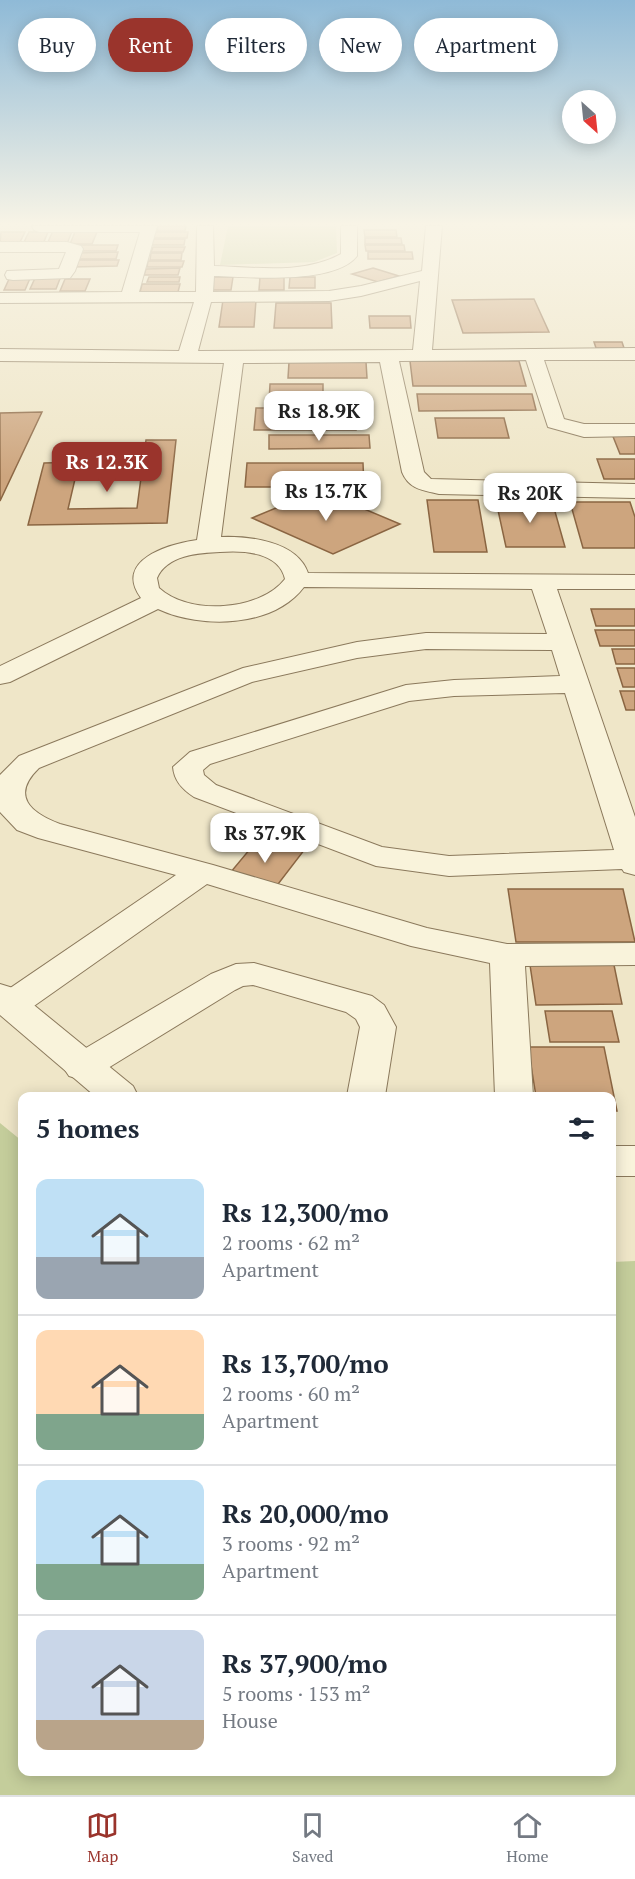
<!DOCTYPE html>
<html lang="en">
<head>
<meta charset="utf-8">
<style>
  body { margin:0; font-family:"PT Serif",serif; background:#f2f2f3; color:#1f2937; height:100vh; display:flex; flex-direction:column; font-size:22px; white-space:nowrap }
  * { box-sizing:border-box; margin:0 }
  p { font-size:20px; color:#747a83 }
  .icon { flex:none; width:33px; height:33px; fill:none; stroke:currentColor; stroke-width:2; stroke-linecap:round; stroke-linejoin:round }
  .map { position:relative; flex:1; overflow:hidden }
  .side { position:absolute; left:18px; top:1092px; width:598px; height:684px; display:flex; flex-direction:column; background:#fff; border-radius:12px; box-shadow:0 3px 15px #0003 }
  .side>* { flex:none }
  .hud { position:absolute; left:18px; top:18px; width:600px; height:54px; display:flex; gap:12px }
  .needle { width:39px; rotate:153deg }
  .fabs { position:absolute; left:562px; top:90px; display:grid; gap:12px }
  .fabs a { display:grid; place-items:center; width:54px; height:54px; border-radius:50%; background:#fff; box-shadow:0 3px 15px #0003; font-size:30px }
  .price { position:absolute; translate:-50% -51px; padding:0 14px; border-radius:12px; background:#fff; color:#222; font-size:20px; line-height:39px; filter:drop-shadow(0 2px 3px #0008) }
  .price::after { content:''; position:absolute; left:50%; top:36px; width:18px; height:14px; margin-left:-9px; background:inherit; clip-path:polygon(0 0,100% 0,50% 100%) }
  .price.current { background:#9a342c; color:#fff }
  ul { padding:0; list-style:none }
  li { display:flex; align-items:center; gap:18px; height:150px; padding:0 18px }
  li+li { border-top:2px solid #e0e1e3 }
  li span { display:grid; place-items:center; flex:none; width:168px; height:120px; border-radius:12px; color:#555 }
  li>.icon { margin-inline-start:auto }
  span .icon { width:72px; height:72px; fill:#fffc; stroke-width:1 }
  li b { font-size:26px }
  h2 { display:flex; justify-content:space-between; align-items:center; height:72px; padding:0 18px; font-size:26px }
  .chip { padding:0 21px; border-radius:27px; background:#fff; box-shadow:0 3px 15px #0003; font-size:21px; line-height:54px }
  .chip.current { background:#9a342c; color:#fff }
  .menu { display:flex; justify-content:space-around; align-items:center; height:84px; border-top:2px solid #e0e1e3; background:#fff; font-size:16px; color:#747a83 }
  .menu a { display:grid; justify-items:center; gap:3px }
  .menu .current { color:#9a342c }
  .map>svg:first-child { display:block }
  .green { fill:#c4cd9b }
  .building { fill:#cda57e; stroke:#8a6542; stroke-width:1.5 }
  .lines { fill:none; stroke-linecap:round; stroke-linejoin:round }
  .minor-casing { stroke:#8b795c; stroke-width:2 }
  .tertiary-casing { stroke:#8b795c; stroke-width:2 }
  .minor { fill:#f9f3db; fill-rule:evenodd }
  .tertiary { fill:#f9f3db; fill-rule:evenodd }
</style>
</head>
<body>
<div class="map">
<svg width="635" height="1795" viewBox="0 0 635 1795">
  <rect width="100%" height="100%" fill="#efe6c8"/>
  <g class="green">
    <path d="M228 226H336L337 253 314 262 220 265Z"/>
    <path d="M0 1123 22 1141V1772H612V1262L635 1261V1795H0Z"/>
  </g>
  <g class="building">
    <path d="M158 226H186L185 231H157Z"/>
    <path d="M364 230H396L397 237H365Z"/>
    <path d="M53 231H72L67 244H47Z"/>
    <path d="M1 232H25L19 244H0Z"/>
    <path d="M29 232H48L43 244H23Z"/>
    <path d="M75 232H97L92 244H70Z"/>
    <path d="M154 232H188L187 238H152Z"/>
    <path d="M365 238H401L402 244H365Z"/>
    <path d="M153 239H185L184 245H151Z"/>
    <path d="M79 245H118L116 251H76Z"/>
    <path d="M365 245H404L405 251H366Z"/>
    <path d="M153 247H185L183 252H151Z"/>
    <path d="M118 252 116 259H74L76 253Z"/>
    <path d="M368 252H412L413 259H368Z"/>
    <path d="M151 253H182L181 260H150Z"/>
    <path d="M74 260H119L117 266 72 267Z"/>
    <path d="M148 261H184L182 267H147Z"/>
    <path d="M180 268 178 275H144L146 269Z"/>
    <path d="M373 268 399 276 378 282 352 274Z"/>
    <path d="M31 276 25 290H4L10 277Z"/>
    <path d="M36 276H61L56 289H30Z"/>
    <path d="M149 277H180L179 282H147Z"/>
    <path d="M207 277H233L231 290H205Z"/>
    <path d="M260 277H284V290H259Z"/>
    <path d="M290 277H315V288H289Z"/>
    <path d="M65 279H90L85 291H60Z"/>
    <path d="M142 284H180L178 292H140Z"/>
    <path d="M534 299 549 332 463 333 452 300Z"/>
    <path d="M223 300H256L254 327H219Z"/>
    <path d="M276 303H331L332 328H274Z"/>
    <path d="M369 316H410L411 328H370Z"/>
    <path d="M594 342H622L624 348H596Z"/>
    <path d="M410 361H519L526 386H413Z"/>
    <path d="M289 362H366L367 378H288Z"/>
    <path d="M270 384H323V403H269Z"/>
    <path d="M417 394H532L536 410 419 411Z"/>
    <path d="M256 408H355L356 430H254Z"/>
    <path d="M42 412 0 501V413Z"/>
    <path d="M435 418H504L509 438H438Z"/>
    <path d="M612 434H635V454H620Z"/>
    <path d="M269 435H369L370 448 269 449Z"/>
    <path d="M146 440H176L167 523 28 525 44 463 79 462 68 509 137 508Z"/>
    <path d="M597 459H635V479H604Z"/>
    <path d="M247 463H363L364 487H245Z"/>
    <path d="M319 490 400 524 333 554 252 518Z"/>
    <path d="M427 500H478L487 552H434Z"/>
    <path d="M496 501H552L565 547H506Z"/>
    <path d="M570 502H630L635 517V548H583Z"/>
    <path d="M591 609H635V626H596Z"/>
    <path d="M595 630H635V646H600Z"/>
    <path d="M612 649H635V664H616Z"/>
    <path d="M617 668H635V687H623Z"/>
    <path d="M620 691H635V710H626Z"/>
    <path d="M260 837 305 849 272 892 225 879Z"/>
    <path d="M508 889H623L635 942H516Z"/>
    <path d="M530 965H614L622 1004 536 1005Z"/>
    <path d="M545 1011H612L619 1042H550Z"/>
    <path d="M528 1047H604L617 1111H612V1096H536Z"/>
  </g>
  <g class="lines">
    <defs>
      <g id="minor">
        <path d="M157 226 139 292H196L197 226H213L214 266C256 267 303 275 341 254V226H357V256C335 285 248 277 214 276L213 292 329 291 361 286 422 271 426 226H442L432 350 635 348V360H544L564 419 584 424H635V436L584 437 548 427 526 360 399 361 424 472 431 479 635 484V498L439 494C422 490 409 489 402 472L380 362 243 363 221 537C249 536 297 541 308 573L635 575V589H557L635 817V875L624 872 622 869 449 876 376 866 194 797C183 790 174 781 173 767L190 752 406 685 454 680 560 676 552 650 426 649 357 658 252 682 39 768C10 796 31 813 60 824L213 865 427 928 507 944 635 943V965L525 966 533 1096H495L490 963 411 946 207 884 24 1013 11 1017 0 1014V995L176 875 38 838 17 830 0 812V775L19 756 243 668 357 642 426 633 547 634 532 589 304 587C273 628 201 629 158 609L10 682 0 684V666L141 598C113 560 169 544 197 540L224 363 0 361V349L179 351 194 302 0 303V293L122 292 140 232H39L34 230 32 226ZM420 281 413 350 198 351 211 302 329 301 361 296ZM220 552C243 550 279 552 285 579 260 611 189 616 159 588L157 578C167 555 198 553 220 552ZM565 693 614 850 449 856 382 847 216 785 204 775 203 770 210 764 409 701 454 696Z"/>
        <path d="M0 242H67L81 246 83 249 75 271 70 278 13 280 7 279 5 275 7 271 59 269 66 252H0Z"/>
        <path d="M254 963 372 996 384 1005 396 1027 385 1096H347L360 1027 356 1019 346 1012 253 985 243 986 235 990 95 1076 82 1080 69 1076 63 1067 69 1058 211 974 236 964Z"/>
      </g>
      <g id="tertiary">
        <path d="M0 984 13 988 133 1086 138 1096H95L0 1015Z"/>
        <rect x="612" y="1146" width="23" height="30"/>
      </g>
    </defs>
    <use href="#minor" class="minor-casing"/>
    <use href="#tertiary" class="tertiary-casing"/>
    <use href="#minor" class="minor"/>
    <use href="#tertiary" class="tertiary"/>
  </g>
  <linearGradient id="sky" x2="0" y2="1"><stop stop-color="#8fbad7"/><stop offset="0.47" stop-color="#f8f4e6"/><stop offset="1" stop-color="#f8f4e6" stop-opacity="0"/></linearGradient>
  <rect width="635" height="477" fill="url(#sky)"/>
</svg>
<div class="fabs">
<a><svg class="needle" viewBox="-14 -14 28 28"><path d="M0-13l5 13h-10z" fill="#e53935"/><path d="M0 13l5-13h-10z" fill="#747a83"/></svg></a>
</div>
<b class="price" style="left:319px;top:442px">Rs 18.9K</b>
<b class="price current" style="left:107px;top:493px">Rs 12.3K</b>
<b class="price" style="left:326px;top:522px">Rs 13.7K</b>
<b class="price" style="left:530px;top:524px">Rs 20K</b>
<b class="price" style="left:265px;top:864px">Rs 37.9K</b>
<div class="hud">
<a class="chip">Buy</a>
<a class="chip current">Rent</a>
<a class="chip">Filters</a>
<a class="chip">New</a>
<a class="chip">Apartment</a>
</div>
<section class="side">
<h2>5 homes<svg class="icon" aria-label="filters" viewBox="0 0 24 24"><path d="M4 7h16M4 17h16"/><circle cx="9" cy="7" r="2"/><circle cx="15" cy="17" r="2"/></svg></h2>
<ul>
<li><span style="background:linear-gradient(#bfe0f5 65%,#9aa5b1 0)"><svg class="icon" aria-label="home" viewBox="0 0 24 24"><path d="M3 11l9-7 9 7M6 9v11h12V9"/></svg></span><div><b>Rs 12,300/mo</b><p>2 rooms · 62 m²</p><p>Apartment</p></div></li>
<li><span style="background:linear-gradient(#ffd9b3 70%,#7fa58c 0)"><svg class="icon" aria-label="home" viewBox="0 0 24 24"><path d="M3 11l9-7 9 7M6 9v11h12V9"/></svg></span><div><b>Rs 13,700/mo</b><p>2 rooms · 60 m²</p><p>Apartment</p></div></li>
<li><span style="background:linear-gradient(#bfe0f5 70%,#7fa58c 0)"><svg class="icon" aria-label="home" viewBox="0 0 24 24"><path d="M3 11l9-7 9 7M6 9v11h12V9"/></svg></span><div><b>Rs 20,000/mo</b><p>3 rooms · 92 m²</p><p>Apartment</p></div></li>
<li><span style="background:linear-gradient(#c9d6e8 75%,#b9a48a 0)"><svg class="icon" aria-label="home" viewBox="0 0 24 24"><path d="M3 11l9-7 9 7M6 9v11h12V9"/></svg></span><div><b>Rs 37,900/mo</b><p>5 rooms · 153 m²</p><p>House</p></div></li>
</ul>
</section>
</div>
<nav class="menu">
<a class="current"><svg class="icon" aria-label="map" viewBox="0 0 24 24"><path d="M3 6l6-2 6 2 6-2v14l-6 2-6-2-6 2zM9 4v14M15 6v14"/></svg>Map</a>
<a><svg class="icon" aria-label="saved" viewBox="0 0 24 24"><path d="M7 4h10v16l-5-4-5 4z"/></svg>Saved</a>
<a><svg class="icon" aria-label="home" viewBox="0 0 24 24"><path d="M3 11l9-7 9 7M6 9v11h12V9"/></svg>Home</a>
</nav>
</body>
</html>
